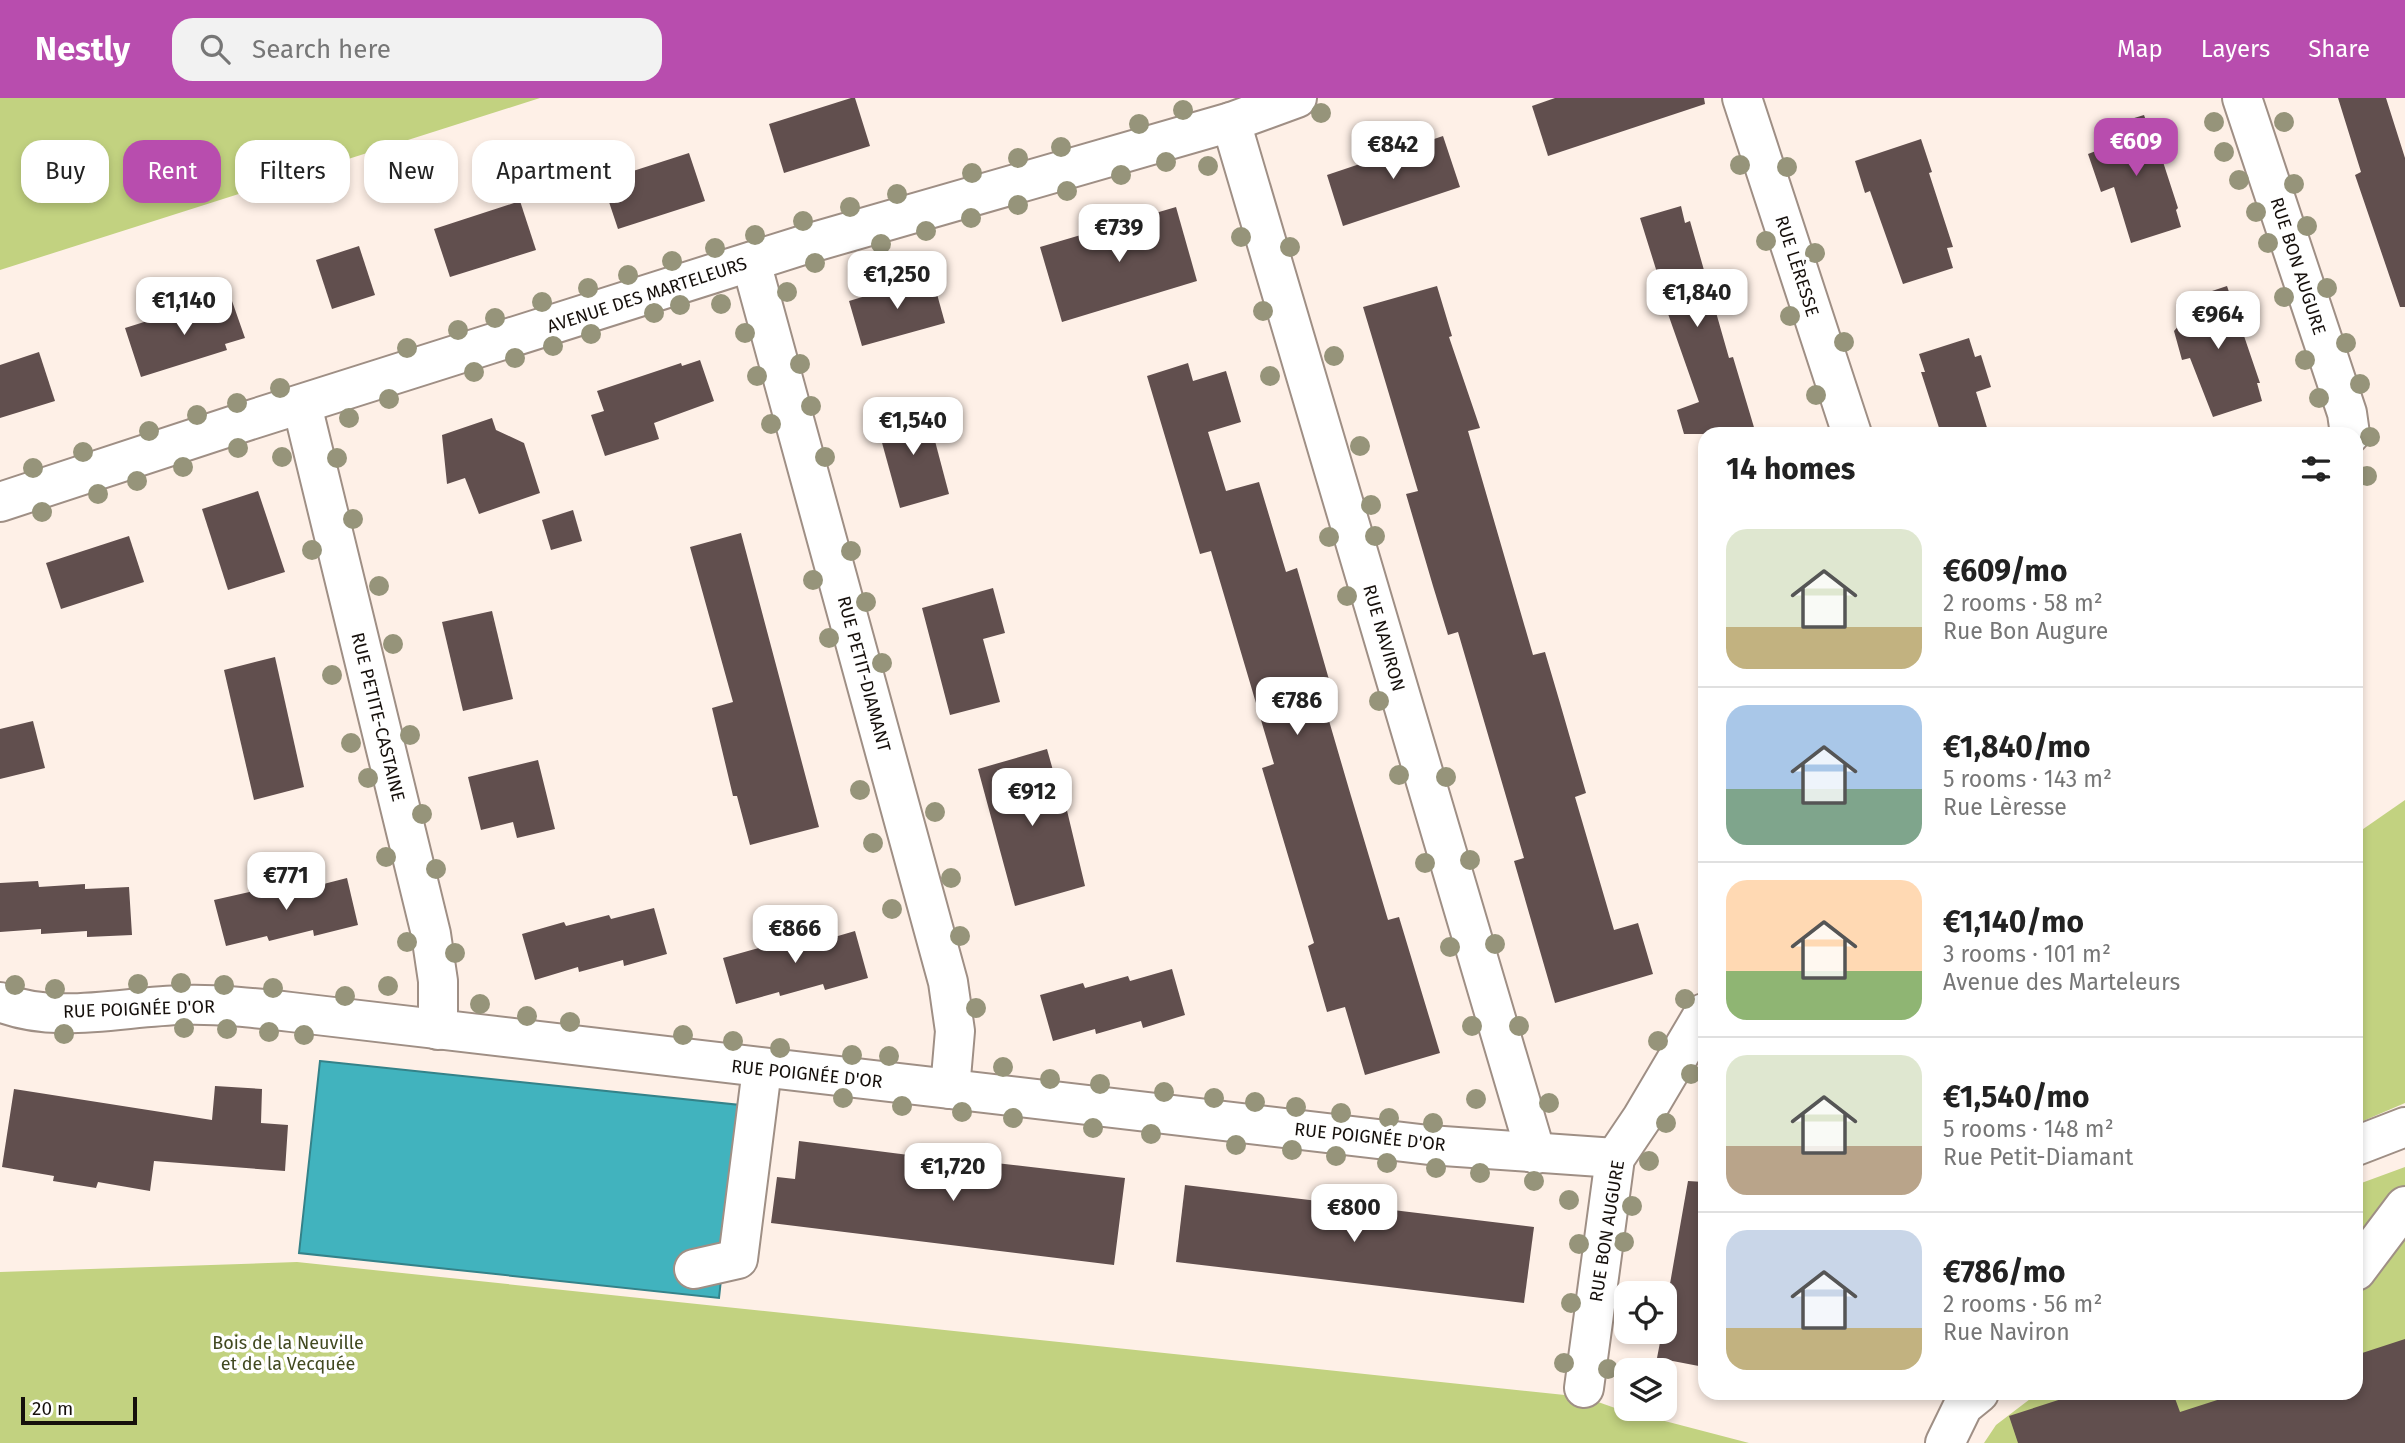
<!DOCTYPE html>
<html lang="en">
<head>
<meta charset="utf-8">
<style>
  body { margin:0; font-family:"Fira Sans",sans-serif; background:#f2f2f2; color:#222; height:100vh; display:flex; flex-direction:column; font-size:26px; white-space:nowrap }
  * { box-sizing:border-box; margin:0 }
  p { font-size:23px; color:#767676 }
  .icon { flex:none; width:38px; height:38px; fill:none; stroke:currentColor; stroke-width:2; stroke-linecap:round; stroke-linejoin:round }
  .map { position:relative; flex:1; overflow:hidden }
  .panel { position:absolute; left:1698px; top:329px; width:665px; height:973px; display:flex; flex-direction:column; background:#fff; border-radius:21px; box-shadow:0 4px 10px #0003 }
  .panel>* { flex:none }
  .guide { position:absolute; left:21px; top:42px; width:665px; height:63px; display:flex; gap:14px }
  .controls { position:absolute; left:1614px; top:1183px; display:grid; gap:14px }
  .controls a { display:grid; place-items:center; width:63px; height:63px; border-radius:14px; background:#fff; box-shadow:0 4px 10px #0003; font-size:35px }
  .scale { position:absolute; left:21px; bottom:18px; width:116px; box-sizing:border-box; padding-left:7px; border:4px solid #16100c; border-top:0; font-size:19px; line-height:24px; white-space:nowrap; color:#16100c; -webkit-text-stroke:5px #fff; paint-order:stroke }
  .price { position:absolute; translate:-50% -60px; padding:0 16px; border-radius:14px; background:#fff; color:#222; font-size:23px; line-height:46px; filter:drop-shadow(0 2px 4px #0008) }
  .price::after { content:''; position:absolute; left:50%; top:42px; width:21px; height:16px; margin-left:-10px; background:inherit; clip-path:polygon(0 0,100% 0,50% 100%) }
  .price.active { background:#b84dae; color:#fff }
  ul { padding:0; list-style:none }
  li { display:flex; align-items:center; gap:21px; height:175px; padding:0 28px }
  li+li { border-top:2px solid #e0e0e0 }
  li span { display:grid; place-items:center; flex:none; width:196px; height:140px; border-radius:21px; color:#555 }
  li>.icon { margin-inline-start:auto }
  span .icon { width:84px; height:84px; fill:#fffc; stroke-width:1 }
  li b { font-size:30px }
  h2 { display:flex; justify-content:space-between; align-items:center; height:84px; padding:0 28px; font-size:30px }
  .tag { padding:0 24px; border-radius:21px; background:#fff; box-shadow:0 4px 10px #0003; font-size:24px; line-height:63px }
  .tag.active { background:#b84dae; color:#fff }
  header { display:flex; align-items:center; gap:42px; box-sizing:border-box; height:98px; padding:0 35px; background:#b84dae; color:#fff }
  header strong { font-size:33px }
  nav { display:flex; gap:38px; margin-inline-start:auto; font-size:24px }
  .search { width:490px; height:63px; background:#f2f2f2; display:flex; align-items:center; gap:18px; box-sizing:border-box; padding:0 24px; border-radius:21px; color:#767676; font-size:26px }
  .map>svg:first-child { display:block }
  .green { fill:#c2d280 }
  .water { fill:#41b3be; stroke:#348289; stroke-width:2 }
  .building { fill:#614f4e }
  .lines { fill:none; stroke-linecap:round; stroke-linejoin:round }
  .minor-casing { stroke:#9f8f85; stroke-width:42 }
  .minor { stroke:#fff; stroke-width:38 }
  .tree { fill:#96947a }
  .labels { text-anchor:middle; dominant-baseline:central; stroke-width:7; stroke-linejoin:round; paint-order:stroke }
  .street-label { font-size:18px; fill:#16100c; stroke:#fff }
  .park-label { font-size:18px; fill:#414920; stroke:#fff }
</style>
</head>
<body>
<header>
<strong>Nestly</strong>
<div class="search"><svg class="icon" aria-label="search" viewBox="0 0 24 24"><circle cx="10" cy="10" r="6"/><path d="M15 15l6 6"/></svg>Search here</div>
<nav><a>Map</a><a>Layers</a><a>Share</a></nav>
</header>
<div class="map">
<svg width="2405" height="1345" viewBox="0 0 2405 1345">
  <rect width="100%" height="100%" fill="#fef0e7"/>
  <g class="green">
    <path d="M0 0H540L0 172Z"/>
    <path d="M2405 702V1005L2356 1026V736Z"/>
    <path d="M2405 1069V1345H1984L1996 1327 2038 1295H2356V1087Z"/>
    <path d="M297 1164 1584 1299 1615 1310 1749 1345H0V1174Z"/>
  </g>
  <path class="water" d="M320 963 740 1007 719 1200 299 1155Z"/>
  <g class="building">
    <path d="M851 0H855L870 48 784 75 769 26Z"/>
    <path d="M1555 0H1704L1705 6 1548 58 1532 8Z"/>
    <path d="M2338 0H2386L2405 60V209H2400L2355 77 2361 74Z"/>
    <path d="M2144 17 2150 34 2153 33 2178 110 2176 112 2181 129 2131 145 2114 89 2101 94 2088 56 2101 51 2095 32Z"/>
    <path d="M1443 38 1460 89 1343 128 1327 77Z"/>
    <path d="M1921 41 1932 74 1929 75 1953 149 1947 150 1953 170 1903 186 1870 93 1865 95 1855 63Z"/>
    <path d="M689 55 705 103 618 131 602 83Z"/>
    <path d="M520 103 536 152 450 179 434 131Z"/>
    <path d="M1681 108 1685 125 1690 123 1729 260 1733 259 1756 336H1684L1677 312 1699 304 1667 213H1669L1640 120Z"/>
    <path d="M1176 109 1197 183 1062 224 1040 149Z"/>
    <path d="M359 148 375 197 332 211 316 162Z"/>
    <path d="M932 178 945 225 862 248 849 203Z"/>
    <path d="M1437 188 1452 238 1449 239 1480 330 1468 333 1533 557 1545 554 1560 605 1586 695 1575 699 1614 832 1638 825 1653 876 1555 905 1514 763 1524 760 1458 534 1448 537 1433 488 1406 396 1418 393 1363 209Z"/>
    <path d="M2227 188 2260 285H2257L2262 303 2213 319 2190 260 2182 262 2174 233 2182 224 2176 205Z"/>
    <path d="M211 203 213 209 232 203 245 240 225 246 227 252 141 279 125 230Z"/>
    <path d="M1969 240 1975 259 1981 257 1991 289 1976 294 1989 336H1941L1921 274H1925L1919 256Z"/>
    <path d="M39 254 55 303 0 320V267Z"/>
    <path d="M700 262 714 303 654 325 659 341 605 358 591 317 604 313 597 293 681 265 682 268Z"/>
    <path d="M1188 265 1193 283 1226 273 1241 324 1208 334 1226 393 1259 384 1286 474 1297 470 1336 606 1325 609 1351 698 1388 822 1399 819 1440 955 1365 977 1345 909 1327 914 1308 848 1314 845 1262 670 1274 666 1211 453 1200 456 1147 278Z"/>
    <path d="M926 309 949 396 900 410 876 323Z"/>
    <path d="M492 320 496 332 524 345 540 395 479 416 465 380 447 386 442 337Z"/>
    <path d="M258 393 285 474 228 492 202 411Z"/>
    <path d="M573 412 582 443 551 452 542 422Z"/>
    <path d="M741 435 819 729 750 747 737 698H733L712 610 733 604 690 449Z"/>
    <path d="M129 438 144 484 61 511 46 465Z"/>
    <path d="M993 490 1005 535 983 541 1000 604 950 617 922 510Z"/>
    <path d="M492 513 513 601 463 613 442 524Z"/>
    <path d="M275 559 304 689 254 702 224 572Z"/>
    <path d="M33 623 45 670 0 681V631Z"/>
    <path d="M1047 651 1061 701 1064 700 1085 788 1015 808 978 671Z"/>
    <path d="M538 662 555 731 517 740 513 724 481 732 468 679Z"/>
    <path d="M347 780 358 827 314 838 313 832 269 843 267 838 226 848 214 802 258 792 259 795 302 786 304 791Z"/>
    <path d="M38 783 39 789 85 786V791L129 789 132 837 87 839V833L41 836V831L0 834V785Z"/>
    <path d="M654 810 667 856 624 868 623 862 579 874 578 869 535 882 522 836 564 824 566 828 609 817 611 821Z"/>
    <path d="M808 826 814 845 855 833 868 880 825 892 823 886 780 898 779 894 736 906 723 860 766 848 764 839Z"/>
    <path d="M1172 871 1185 917 1143 930 1141 923 1096 936 1095 931 1053 943 1040 897 1083 885 1085 890 1128 878 1130 883Z"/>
    <path d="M215 988 262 991 261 1025 288 1027 285 1073 154 1063 150 1093 98 1084 96 1090 53 1083 54 1078 2 1069 14 991 212 1022Z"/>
    <path d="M799 1043 987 1067V1064L1125 1080 1114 1167 771 1125 777 1079 795 1081Z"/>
    <path d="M1688 1083 1704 1084V1269L1657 1260 1662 1234H1664V1220Z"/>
    <path d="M1185 1087 1534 1129 1524 1205 1176 1164Z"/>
    <path d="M2405 1241V1345H2018L2009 1318 2080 1295H2173L2180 1314 2239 1295H2356V1257Z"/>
  </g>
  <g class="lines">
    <defs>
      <g id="minor">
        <path d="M1742 0 1852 336"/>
        <path d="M2242 0 2347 315 2350 336"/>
        <path d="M1231 24 1536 1056"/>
        <path d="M751 164 948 884 955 933 950 991"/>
        <path d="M302 307 431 836 438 883V932"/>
        <path d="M0 404 247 323 800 148 1231 24 1297 0"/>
        <path d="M0 904C56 927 124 908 183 907 219 906 255 910 291 914L1429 1047 1615 1060"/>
        <path d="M2356 1048 2405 1029"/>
        <path d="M694 1171 738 1161 762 971"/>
        <path d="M2356 1173 2405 1108"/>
        <path d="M1584 1290 1615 1060 1642 1020 1704 915"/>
        <path d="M1945 1345 1963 1308 1979 1295"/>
      </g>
    </defs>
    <use href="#minor" class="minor-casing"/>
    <use href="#minor" class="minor"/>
  </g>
  <g class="tree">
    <circle cx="1183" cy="12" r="10"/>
    <circle cx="1321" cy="15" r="10"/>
    <circle cx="2214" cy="24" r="10"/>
    <circle cx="2284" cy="24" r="10"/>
    <circle cx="1139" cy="26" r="10"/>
    <circle cx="1061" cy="49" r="10"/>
    <circle cx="2224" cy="54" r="10"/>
    <circle cx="1018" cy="60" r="10"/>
    <circle cx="1166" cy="64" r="10"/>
    <circle cx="1740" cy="67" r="10"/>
    <circle cx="1208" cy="68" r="10"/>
    <circle cx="1787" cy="69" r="10"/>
    <circle cx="972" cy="75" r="10"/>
    <circle cx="1121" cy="77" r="10"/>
    <circle cx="2239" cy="82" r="10"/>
    <circle cx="2294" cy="86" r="10"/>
    <circle cx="1067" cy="93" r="10"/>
    <circle cx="897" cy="96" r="10"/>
    <circle cx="1018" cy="107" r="10"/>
    <circle cx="850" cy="109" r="10"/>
    <circle cx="2256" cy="114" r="10"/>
    <circle cx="971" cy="120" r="10"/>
    <circle cx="803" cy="123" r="10"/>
    <circle cx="2307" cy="128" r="10"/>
    <circle cx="926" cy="133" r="10"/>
    <circle cx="755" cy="137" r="10"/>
    <circle cx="1241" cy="139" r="10"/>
    <circle cx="1766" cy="143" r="10"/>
    <circle cx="2268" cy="145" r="10"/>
    <circle cx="881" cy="146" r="10"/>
    <circle cx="1290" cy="149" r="10"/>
    <circle cx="715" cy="150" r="10"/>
    <circle cx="1815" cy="155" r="10"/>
    <circle cx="672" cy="163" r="10"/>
    <circle cx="815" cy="165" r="10"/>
    <circle cx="628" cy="177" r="10"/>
    <circle cx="588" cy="190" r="10"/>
    <circle cx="2327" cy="190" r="10"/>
    <circle cx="787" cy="194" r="10"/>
    <circle cx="2284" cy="199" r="10"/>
    <circle cx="542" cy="204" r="10"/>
    <circle cx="721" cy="206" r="10"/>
    <circle cx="680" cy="207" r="10"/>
    <circle cx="1263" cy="213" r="10"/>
    <circle cx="654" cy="215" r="10"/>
    <circle cx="1790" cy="218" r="10"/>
    <circle cx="495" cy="220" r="10"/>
    <circle cx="458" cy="232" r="10"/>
    <circle cx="745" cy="235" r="10"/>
    <circle cx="591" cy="236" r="10"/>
    <circle cx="1844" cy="244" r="10"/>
    <circle cx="2346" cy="245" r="10"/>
    <circle cx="553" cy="248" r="10"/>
    <circle cx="407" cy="250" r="10"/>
    <circle cx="1334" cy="258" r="10"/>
    <circle cx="515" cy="260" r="10"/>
    <circle cx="2305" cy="262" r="10"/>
    <circle cx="800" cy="266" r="10"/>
    <circle cx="474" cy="274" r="10"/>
    <circle cx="757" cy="278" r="10"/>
    <circle cx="1270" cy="278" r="10"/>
    <circle cx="2360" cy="286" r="10"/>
    <circle cx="280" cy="290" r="10"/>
    <circle cx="1816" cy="297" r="10"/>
    <circle cx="2319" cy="300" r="10"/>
    <circle cx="389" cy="301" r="10"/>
    <circle cx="237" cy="305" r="10"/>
    <circle cx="811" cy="308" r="10"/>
    <circle cx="197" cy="317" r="10"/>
    <circle cx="349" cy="320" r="10"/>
    <circle cx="771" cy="326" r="10"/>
    <circle cx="149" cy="333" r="10"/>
    <circle cx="2370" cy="339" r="10"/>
    <circle cx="1360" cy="348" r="10"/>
    <circle cx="238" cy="350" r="10"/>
    <circle cx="83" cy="354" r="10"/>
    <circle cx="282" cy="359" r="10"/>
    <circle cx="825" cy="359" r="10"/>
    <circle cx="337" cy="360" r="10"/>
    <circle cx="183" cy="369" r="10"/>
    <circle cx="33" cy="370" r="10"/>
    <circle cx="2367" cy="378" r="10"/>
    <circle cx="137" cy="383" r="10"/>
    <circle cx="98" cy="396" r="10"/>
    <circle cx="1371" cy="407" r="10"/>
    <circle cx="42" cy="414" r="10"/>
    <circle cx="353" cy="421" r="10"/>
    <circle cx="1375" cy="438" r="10"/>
    <circle cx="1329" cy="439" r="10"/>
    <circle cx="312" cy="452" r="10"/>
    <circle cx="851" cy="453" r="10"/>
    <circle cx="813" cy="482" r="10"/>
    <circle cx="379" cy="488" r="10"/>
    <circle cx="1347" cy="498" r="10"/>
    <circle cx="866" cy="504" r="10"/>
    <circle cx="829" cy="540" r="10"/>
    <circle cx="393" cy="546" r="10"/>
    <circle cx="882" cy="565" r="10"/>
    <circle cx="332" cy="577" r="10"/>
    <circle cx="1379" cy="603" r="10"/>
    <circle cx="410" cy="637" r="10"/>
    <circle cx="351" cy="645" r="10"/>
    <circle cx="1399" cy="677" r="10"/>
    <circle cx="1446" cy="679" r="10"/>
    <circle cx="368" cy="680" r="10"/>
    <circle cx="860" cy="692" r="10"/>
    <circle cx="935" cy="714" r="10"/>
    <circle cx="422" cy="716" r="10"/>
    <circle cx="873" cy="745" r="10"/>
    <circle cx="386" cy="759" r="10"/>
    <circle cx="1470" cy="762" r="10"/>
    <circle cx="1425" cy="765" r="10"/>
    <circle cx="436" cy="771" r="10"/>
    <circle cx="951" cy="780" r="10"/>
    <circle cx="892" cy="811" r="10"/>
    <circle cx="960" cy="838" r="10"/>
    <circle cx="407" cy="844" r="10"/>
    <circle cx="1495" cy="846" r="10"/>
    <circle cx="1450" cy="849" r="10"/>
    <circle cx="455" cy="855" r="10"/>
    <circle cx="181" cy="885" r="10"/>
    <circle cx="138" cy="886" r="10"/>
    <circle cx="15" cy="887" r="10"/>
    <circle cx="224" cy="887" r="10"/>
    <circle cx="388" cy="888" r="10"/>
    <circle cx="273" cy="890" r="10"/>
    <circle cx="55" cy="891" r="10"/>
    <circle cx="345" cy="898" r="10"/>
    <circle cx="1685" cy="901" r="10"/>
    <circle cx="480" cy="906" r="10"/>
    <circle cx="976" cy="910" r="10"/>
    <circle cx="527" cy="918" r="10"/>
    <circle cx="570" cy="924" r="10"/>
    <circle cx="1472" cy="928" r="10"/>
    <circle cx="1519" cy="928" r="10"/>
    <circle cx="184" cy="930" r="10"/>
    <circle cx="227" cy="931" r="10"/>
    <circle cx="269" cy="934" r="10"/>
    <circle cx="64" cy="936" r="10"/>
    <circle cx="304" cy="937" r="10"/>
    <circle cx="683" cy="937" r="10"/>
    <circle cx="733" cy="943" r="10"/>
    <circle cx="1658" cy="943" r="10"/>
    <circle cx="780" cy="950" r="10"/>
    <circle cx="852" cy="957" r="10"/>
    <circle cx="889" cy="958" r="10"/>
    <circle cx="1003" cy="969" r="10"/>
    <circle cx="1691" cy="976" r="10"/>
    <circle cx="1050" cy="981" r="10"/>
    <circle cx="1100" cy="986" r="10"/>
    <circle cx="1164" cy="994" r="10"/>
    <circle cx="843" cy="1000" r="10"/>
    <circle cx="1214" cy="1000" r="10"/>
    <circle cx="1476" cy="1001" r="10"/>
    <circle cx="1255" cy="1004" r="10"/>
    <circle cx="1549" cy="1005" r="10"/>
    <circle cx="902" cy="1008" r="10"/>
    <circle cx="1296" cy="1009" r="10"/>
    <circle cx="962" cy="1014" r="10"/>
    <circle cx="1341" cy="1015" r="10"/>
    <circle cx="1013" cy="1020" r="10"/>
    <circle cx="1389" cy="1020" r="10"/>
    <circle cx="1433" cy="1025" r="10"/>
    <circle cx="1666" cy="1025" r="10"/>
    <circle cx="1093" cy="1030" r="10"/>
    <circle cx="1151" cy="1036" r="10"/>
    <circle cx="1236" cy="1047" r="10"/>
    <circle cx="1292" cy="1052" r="10"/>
    <circle cx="1336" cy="1058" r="10"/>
    <circle cx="1649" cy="1063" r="10"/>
    <circle cx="1387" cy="1065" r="10"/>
    <circle cx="1436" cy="1070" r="10"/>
    <circle cx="1480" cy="1075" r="10"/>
    <circle cx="1534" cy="1083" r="10"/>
    <circle cx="1569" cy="1102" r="10"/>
    <circle cx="1632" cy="1108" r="10"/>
    <circle cx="1624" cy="1144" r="10"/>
    <circle cx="1579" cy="1146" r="10"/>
    <circle cx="1571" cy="1205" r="10"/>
    <circle cx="1564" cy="1265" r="10"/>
    <circle cx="1608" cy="1271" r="10"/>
  </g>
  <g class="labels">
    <g class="street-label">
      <text transform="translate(1797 168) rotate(72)">RUE LÈRESSE</text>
      <text transform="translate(2298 168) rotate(72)">RUE BON AUGURE</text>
      <text transform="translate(647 197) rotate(-18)">AVENUE DES MARTELEURS</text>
      <text transform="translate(1384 540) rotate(74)">RUE NAVIRON</text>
      <text transform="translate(864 576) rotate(75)">RUE PETIT-DIAMANT</text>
      <text transform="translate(378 619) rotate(76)">RUE PETITE-CASTAINE</text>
      <text transform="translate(139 911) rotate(-2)">RUE POIGNÉE D'OR</text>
      <text transform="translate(807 976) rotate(6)">RUE POIGNÉE D'OR</text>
      <text transform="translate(1370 1039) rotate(6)">RUE POIGNÉE D'OR</text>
      <text transform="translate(1607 1133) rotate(-81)">RUE BON AUGURE</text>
    </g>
    <g class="park-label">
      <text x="288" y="1245">Bois de la Neuville<tspan x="288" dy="21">et de la Vecquée</tspan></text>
    </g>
  </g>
</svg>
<div class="controls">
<a><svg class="icon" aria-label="locate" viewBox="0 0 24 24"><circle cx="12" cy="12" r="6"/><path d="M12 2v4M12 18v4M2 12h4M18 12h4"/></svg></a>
<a><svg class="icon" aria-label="layers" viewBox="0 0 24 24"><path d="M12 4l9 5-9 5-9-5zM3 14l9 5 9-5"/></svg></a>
</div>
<div class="scale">20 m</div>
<b class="price active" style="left:2136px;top:80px">€609</b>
<b class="price" style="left:1393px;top:83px">€842</b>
<b class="price" style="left:1119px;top:166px">€739</b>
<b class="price" style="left:897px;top:213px">€1,250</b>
<b class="price" style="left:1697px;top:231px">€1,840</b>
<b class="price" style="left:184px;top:239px">€1,140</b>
<b class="price" style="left:2218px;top:253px">€964</b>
<b class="price" style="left:913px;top:359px">€1,540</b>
<b class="price" style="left:1297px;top:639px">€786</b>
<b class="price" style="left:1032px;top:730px">€912</b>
<b class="price" style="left:286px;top:814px">€771</b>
<b class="price" style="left:795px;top:867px">€866</b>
<b class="price" style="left:953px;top:1105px">€1,720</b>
<b class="price" style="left:1354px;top:1146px">€800</b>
<div class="guide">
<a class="tag">Buy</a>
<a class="tag active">Rent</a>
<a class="tag">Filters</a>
<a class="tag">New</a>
<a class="tag">Apartment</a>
</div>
<section class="panel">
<h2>14 homes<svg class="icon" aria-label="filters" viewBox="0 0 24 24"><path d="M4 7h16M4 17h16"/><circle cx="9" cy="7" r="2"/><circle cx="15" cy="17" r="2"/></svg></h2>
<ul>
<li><span style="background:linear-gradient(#dfe7d0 70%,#c2b280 0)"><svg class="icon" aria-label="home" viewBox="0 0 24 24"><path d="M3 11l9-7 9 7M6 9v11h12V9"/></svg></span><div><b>€609/mo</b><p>2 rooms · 58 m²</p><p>Rue Bon Augure</p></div></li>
<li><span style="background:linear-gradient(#a9c7e8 60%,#7fa58c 0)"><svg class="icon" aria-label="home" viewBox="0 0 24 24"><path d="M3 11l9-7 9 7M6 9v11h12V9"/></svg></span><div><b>€1,840/mo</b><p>5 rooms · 143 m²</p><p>Rue Lèresse</p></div></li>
<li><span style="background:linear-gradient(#ffd9b3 65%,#8fb573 0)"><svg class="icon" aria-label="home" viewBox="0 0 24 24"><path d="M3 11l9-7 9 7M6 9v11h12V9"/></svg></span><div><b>€1,140/mo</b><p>3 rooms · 101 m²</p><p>Avenue des Marteleurs</p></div></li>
<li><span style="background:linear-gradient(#dfe7d0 65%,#b9a48a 0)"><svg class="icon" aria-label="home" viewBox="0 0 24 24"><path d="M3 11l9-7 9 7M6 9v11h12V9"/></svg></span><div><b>€1,540/mo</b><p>5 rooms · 148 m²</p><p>Rue Petit-Diamant</p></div></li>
<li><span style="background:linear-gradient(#c9d6e8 70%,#c2b280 0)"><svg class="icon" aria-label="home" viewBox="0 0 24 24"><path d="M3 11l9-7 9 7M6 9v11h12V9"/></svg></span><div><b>€786/mo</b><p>2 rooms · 56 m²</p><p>Rue Naviron</p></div></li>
</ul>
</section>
</div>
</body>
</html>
